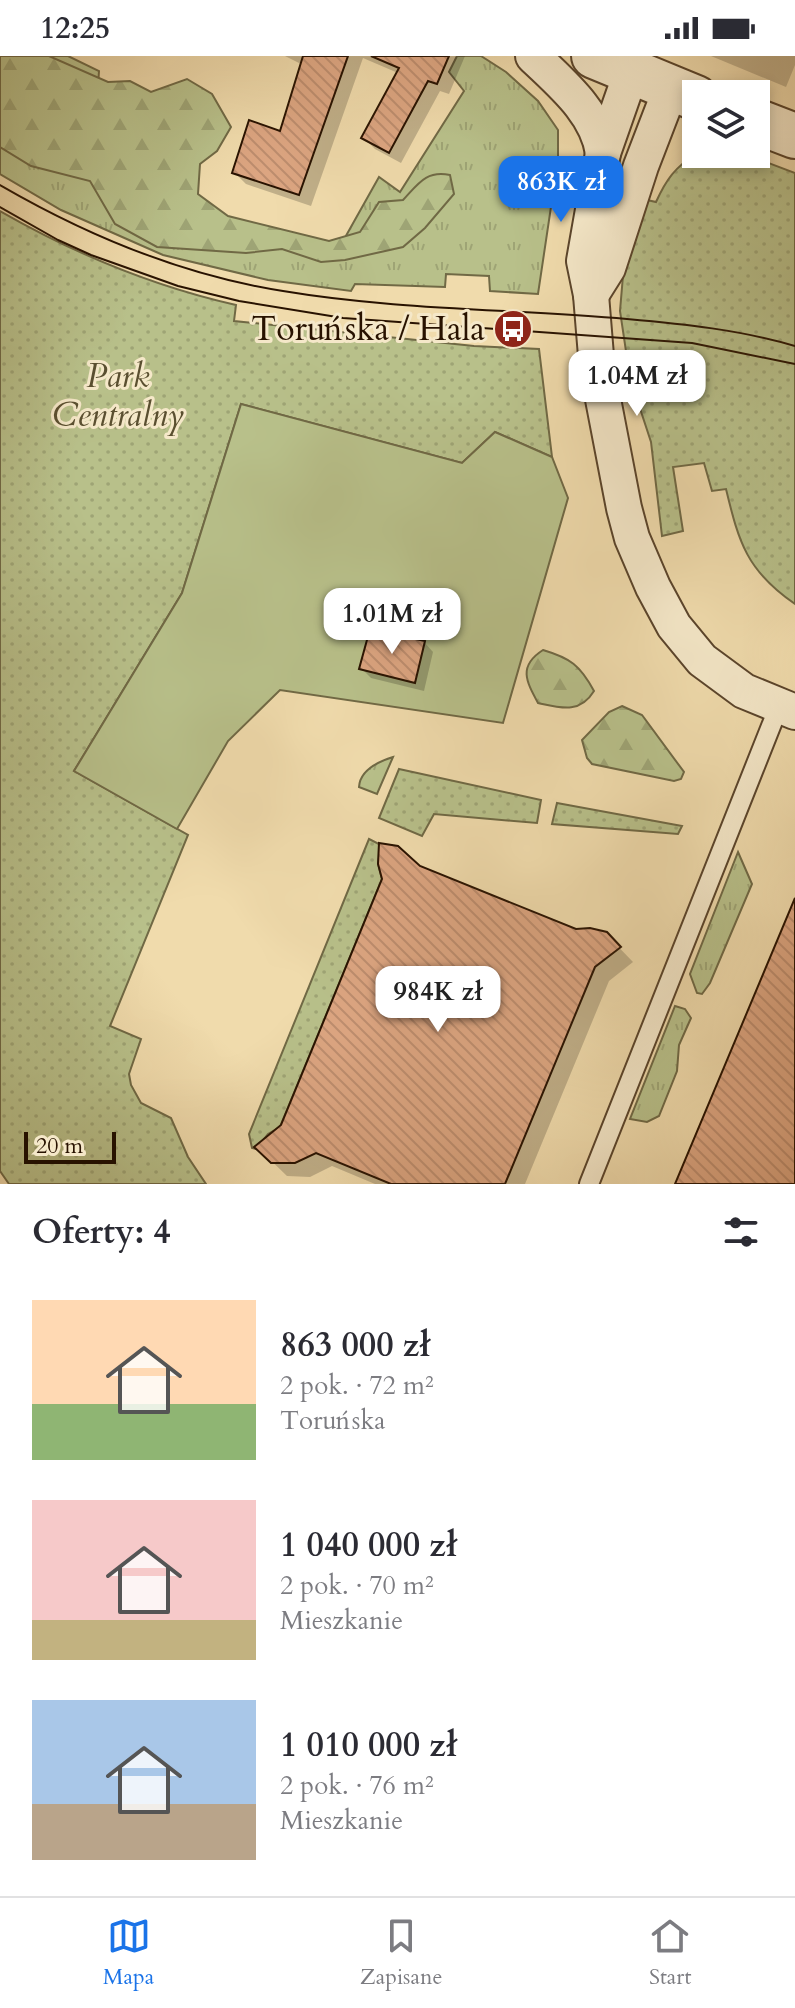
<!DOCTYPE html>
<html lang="pl">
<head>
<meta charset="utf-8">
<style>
  body { margin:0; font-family:Cardo,serif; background:#f7f7f7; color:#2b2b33; height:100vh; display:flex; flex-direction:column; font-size:30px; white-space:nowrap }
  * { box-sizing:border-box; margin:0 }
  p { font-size:26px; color:#7c7c81 }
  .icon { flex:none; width:44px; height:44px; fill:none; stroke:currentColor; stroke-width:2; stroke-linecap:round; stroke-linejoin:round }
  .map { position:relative; height:1128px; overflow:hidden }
  .sheet { display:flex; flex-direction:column; background:#fff; flex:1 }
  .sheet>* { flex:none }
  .controls { position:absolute; left:682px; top:24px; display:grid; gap:16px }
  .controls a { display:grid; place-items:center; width:88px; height:88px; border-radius:0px; background:#fff; box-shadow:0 4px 12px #0003; font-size:40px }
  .scale { position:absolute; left:24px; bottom:20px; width:92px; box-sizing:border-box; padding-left:8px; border:4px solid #281200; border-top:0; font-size:22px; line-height:28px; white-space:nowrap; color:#281200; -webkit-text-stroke:6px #f5e8c9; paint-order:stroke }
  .price { position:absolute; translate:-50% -68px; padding:0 18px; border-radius:16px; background:#fff; color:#222; font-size:26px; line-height:52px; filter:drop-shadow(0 2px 4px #0008) }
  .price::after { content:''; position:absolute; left:50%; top:48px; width:24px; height:18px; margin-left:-12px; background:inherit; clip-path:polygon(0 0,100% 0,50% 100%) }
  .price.active { background:#1a73e8; color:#fff }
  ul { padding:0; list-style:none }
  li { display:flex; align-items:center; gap:24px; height:200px; padding:0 32px }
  li span { display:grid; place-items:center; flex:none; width:224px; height:160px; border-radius:0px; color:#555 }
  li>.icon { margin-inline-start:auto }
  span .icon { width:96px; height:96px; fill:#fffc; stroke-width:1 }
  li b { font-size:34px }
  h2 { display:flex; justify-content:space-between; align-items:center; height:96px; padding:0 32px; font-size:34px }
  .status { display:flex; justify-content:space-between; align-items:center; height:56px; padding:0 40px; background:#fff; direction:ltr }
  .status svg { height:22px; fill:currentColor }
  .tab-bar { display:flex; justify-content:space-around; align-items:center; height:112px; border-top:2px solid #e1e1e2; background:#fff; font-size:22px; color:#7c7c81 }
  .tab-bar a { display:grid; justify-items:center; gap:4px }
  .tab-bar .active { color:#1a73e8 }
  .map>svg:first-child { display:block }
  .grass { fill:url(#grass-tufts); stroke:#706945; stroke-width:2 }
  .forest { fill:url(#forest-firs); stroke:#706945; stroke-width:2 }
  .park { fill:url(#park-dots); stroke:#706945; stroke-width:2 }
  .pitch { fill:#b8c08a; stroke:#706945; stroke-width:2 }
  .shadow { fill:#0003 }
  .building { fill:url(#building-back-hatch); stroke:#281200; stroke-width:2 }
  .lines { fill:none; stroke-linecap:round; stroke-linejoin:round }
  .service-casing { stroke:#5a442b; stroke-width:22 }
  .minor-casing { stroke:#5a442b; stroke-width:38 }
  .tertiary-casing { stroke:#5a442b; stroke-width:48 }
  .service { stroke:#f5e8c9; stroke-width:18 }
  .minor { stroke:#f5e8c9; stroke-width:34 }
  .tertiary { stroke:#f5e8c9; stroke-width:44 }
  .tram { stroke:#281200; stroke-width:2 }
  .labels { text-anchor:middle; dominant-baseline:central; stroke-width:6; stroke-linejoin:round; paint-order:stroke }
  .poi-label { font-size:34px; fill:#281200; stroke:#f5e8c9; text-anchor:end }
  .park-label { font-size:34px; font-style:italic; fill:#5a4f30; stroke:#f5e8c9 }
</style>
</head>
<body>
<div class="status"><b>12:25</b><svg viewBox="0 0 49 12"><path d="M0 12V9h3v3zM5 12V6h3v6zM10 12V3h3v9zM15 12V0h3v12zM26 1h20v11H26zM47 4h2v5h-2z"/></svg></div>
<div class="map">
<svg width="795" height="1128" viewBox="0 0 795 1128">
  <defs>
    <pattern id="grass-tufts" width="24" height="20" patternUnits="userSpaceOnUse" patternTransform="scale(2)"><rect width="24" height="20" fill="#b8c08a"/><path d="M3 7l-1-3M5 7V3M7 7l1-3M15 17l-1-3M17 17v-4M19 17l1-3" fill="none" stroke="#9ea475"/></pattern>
    <pattern id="forest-firs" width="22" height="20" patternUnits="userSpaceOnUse" patternTransform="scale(2)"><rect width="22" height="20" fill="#b8c08a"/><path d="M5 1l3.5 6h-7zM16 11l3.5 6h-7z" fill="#9ea475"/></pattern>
    <pattern id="park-dots" width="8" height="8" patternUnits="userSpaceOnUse" patternTransform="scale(2)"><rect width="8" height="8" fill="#b8c08a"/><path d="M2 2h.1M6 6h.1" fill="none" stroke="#9ea475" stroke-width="1.8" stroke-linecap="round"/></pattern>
    <pattern id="building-back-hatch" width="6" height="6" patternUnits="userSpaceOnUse" patternTransform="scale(2)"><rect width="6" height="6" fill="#dca581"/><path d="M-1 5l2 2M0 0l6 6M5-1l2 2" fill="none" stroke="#bd8d6e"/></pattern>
  </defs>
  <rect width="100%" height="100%" fill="#f0dbac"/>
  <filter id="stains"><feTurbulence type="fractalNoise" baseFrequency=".0025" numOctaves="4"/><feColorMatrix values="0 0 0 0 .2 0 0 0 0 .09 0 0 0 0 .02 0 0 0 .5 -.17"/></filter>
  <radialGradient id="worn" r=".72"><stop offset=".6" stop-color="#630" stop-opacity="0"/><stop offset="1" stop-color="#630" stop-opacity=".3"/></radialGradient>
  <g class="grass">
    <path d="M0 0H68L99 15 98 30 183 154 338 194 379 121 400 136 464 35 449 16 457 0H481L506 16 538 45 558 74V104L538 238 490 235 489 220 446 218 445 231 355 228 351 235 268 224 163 199 61 154 0 118Z"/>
    <path d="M393 701 377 738 359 731C360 714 377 706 393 701Z"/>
    <path d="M738 796 752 828 710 927 702 938 697 937 690 918Z"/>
    <path d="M675 950 685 953 691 962 679 989 677 1015 659 1060 647 1066 630 1063Z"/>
  </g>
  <g class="forest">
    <path d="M0 0H49L108 26 130 25 151 36 187 23 212 38 231 71 217 95 200 108 198 138 228 160 329 185 360 176 379 146 403 144C418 128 426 114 450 119L454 138 425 172 403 191 345 204 321 206 282 193 246 197 157 191 115 168 90 125 31 110 0 91Z"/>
    <path d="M543 594C570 602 580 609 594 635 580 658 561 652 538 647 526 625 518 610 543 594Z"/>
    <path d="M622 650 642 659 684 716 681 723 674 725 592 708 587 702 582 684 609 656Z"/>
  </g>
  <g class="park">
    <path d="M696 98H745L795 117V548C747 515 739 487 726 433L712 435 704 407 673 411 683 475 662 480 651 386 630 322 620 255 624 208 647 144 656 146C666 124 675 111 696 98Z"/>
    <path d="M0 155C75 198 152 230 236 249L234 265 474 290 539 293 552 401 495 376 462 407 241 348 182 537 74 715 188 779 110 970 141 983 129 1018 131 1029 141 1047 171 1062 188 1101 206 1128H9L0 1115Z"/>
    <path d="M399 713 541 744 537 767 434 758 422 780 379 762Z"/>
    <path d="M557 747 682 770 678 778 552 768Z"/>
    <path d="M369 783 381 789 378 808 382 823 280 1071 268 1078 256 1093 252 1092 249 1078Z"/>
  </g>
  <path class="pitch" d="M241 348 462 407 495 376 552 401 568 442 503 667 280 634 228 685 177 773 74 715 182 537Z"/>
  <g class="shadow">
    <path d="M285 0H465L449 38 440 35 401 107 375 93 364 82 398 17 363 2 311 150 246 128 234 116 282 77 303 9Z"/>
    <path d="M711 0H795V9L786 31Z"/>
    <path d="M424 586 433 596 424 635 371 622 362 613Z"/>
    <path d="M419 812 575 875 606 878 633 906 609 925 525 1128H375L332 1110 310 1121 287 1120 257 1091 283 1070Z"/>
  </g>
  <g class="building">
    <path d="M303 0H348L299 139 232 117 249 64 280 75Z"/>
    <path d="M371 0H449L437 28 428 25 389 97 361 82 399 12Z"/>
    <path d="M370 573 425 585 415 627 359 613Z"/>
    <path d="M379 787 398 790 420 810 576 873 590 872 607 876 621 891 595 911 505 1128H391L316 1097 295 1107H271L254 1091 281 1069 382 823 378 808Z"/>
    <path d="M795 842V1128H675Z"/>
  </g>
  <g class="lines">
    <defs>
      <path id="service" d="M589 1128 779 650"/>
      <g id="minor">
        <path d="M533 0C561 27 597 56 603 97"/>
        <path d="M631 17 603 97 584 205 591 239 597 312 624 452 632 482 653 531 674 570 702 604 744 635 795 656"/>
        <path d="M591 239 608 212 641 110 671 32"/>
      </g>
      <g id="tertiary">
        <path d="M594 0 696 42"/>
        <path d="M756 65 795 80"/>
      </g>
    </defs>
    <use href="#service" class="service-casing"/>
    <use href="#minor" class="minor-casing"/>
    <use href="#tertiary" class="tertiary-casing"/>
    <use href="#service" class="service"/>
    <use href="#minor" class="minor"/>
    <use href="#tertiary" class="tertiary"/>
    <g class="tram">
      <path d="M0 129C88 180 181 219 283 235 396 254 513 253 627 263 684 268 741 274 795 290"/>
      <path d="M0 151 58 184 91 199 178 230 239 245 343 262 692 287 795 308"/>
    </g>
  </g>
  <defs>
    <symbol id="bus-disc" viewBox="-11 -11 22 22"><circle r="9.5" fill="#8f2418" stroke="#f5e8c9"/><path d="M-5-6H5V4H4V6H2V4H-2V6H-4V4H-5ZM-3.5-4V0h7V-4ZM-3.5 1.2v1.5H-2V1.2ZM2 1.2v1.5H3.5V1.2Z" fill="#fff"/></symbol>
  </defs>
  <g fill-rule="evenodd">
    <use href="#bus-disc" x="491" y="251" width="44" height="44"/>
  </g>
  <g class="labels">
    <g class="poi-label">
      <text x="485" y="273">Toruńska / Hala</text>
    </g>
    <g class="park-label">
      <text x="118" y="320">Park<tspan x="118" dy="39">Centralny</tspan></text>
    </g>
  </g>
  <rect width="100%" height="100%" filter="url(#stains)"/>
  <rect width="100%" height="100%" fill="url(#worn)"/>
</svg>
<div class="controls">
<a><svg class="icon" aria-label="layers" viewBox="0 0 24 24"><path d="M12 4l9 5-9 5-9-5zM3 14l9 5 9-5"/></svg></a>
</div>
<div class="scale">20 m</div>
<b class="price active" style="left:561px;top:168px">863K zł</b>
<b class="price" style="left:637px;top:362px">1.04M zł</b>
<b class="price" style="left:392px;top:600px">1.01M zł</b>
<b class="price" style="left:438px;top:978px">984K zł</b>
</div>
<section class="sheet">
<h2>Oferty: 4<svg class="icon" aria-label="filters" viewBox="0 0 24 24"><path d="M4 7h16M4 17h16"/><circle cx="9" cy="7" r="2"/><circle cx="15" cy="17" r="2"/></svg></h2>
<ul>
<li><span style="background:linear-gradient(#ffd9b3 65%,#8fb573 0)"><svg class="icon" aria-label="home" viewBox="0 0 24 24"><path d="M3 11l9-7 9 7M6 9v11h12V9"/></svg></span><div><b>863 000 zł</b><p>2 pok. · 72 m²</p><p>Toruńska</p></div></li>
<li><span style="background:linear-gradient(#f6c9c9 75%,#c2b280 0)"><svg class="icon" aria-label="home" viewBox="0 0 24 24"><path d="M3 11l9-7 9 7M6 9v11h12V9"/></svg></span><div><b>1 040 000 zł</b><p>2 pok. · 70 m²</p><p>Mieszkanie</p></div></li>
<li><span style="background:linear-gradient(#a9c7e8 65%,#b9a48a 0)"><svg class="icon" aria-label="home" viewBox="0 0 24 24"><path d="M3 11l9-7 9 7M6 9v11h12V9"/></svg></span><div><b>1 010 000 zł</b><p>2 pok. · 76 m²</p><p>Mieszkanie</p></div></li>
</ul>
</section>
<nav class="tab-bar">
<a class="active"><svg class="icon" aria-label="map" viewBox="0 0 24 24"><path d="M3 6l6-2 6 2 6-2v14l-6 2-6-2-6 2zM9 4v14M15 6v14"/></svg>Mapa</a>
<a><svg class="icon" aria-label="saved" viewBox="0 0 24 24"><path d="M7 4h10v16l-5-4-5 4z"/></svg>Zapisane</a>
<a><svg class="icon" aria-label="home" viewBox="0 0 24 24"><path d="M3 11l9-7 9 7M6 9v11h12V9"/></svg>Start</a>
</nav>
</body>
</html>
